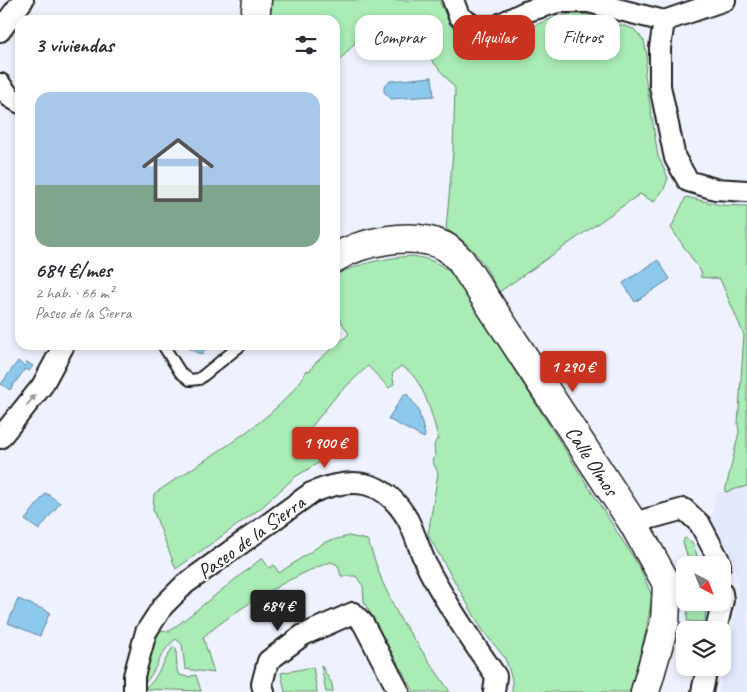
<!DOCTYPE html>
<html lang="es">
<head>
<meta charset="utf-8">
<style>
  body { margin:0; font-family:Caveat,sans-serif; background:#f7f7f7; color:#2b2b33; height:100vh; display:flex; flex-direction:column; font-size:19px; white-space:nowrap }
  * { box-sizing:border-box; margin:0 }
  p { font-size:16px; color:#7c7c81 }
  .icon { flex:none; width:28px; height:28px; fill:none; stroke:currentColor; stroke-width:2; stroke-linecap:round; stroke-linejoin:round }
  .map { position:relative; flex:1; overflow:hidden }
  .details { position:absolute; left:15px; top:15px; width:325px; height:335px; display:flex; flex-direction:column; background:#fff; border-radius:15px; box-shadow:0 2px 8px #0003 }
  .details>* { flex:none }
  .banner { position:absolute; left:355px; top:15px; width:316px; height:45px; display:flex; gap:10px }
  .needle { width:32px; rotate:138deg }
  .tools { position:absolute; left:676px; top:556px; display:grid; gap:10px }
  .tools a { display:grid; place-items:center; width:55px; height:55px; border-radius:10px; background:#fff; box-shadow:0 2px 8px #0003; font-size:25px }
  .price { position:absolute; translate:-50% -42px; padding:0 11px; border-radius:5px; background:#c8321e; color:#fff; font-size:16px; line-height:32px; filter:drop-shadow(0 1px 2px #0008) }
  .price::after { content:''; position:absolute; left:50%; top:30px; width:15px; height:11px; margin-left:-8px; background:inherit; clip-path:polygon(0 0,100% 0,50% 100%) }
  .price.on { background:#222; color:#fff }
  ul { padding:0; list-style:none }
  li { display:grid; align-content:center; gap:10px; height:265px; padding:0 20px }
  li span { display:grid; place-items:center; height:155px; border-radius:15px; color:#555 }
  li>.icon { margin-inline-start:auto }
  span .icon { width:90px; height:90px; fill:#fffc; stroke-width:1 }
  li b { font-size:21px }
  h2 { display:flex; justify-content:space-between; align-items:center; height:60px; padding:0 20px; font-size:21px }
  .tag { padding:0 18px; border-radius:15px; background:#fff; box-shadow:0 2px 8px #0003; font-size:18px; line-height:45px }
  .tag.on { background:#c8321e; color:#fff }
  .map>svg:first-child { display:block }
  .built { fill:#e2e9fd }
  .green { fill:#a9ecb5; stroke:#628468 }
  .water { fill:#8dc8ed; stroke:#608399 }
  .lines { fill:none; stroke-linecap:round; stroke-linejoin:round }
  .lane-casing { stroke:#1c1c1c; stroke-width:14 }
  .street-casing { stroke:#1c1c1c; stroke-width:24 }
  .secondary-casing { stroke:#1c1c1c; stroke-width:31 }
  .lane { stroke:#fff; stroke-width:10 }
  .street { stroke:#fff; stroke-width:20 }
  .secondary { stroke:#fff; stroke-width:28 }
  .oneway { fill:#999 }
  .labels { text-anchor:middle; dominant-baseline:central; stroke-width:4; stroke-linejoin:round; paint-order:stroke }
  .street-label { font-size:21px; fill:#1c1c1c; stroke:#fff }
</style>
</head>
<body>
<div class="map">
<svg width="747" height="692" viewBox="0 0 747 692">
  <rect width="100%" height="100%" fill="#eef2fe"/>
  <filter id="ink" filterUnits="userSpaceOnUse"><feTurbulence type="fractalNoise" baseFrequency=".02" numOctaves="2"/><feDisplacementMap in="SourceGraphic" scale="10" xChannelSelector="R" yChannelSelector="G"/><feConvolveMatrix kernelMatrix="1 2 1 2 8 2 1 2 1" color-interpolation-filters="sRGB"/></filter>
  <g filter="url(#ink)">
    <path class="built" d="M747 486V692H719L738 599 737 582 734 561 707 515 713 514 717 492H725Z"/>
    <g class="green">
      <path d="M272 0H439L450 25 471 40 495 41 553 18 570 14 588 15 634 29 644 41 647 56 645 74 658 156 668 178 664 189 654 202 640 194 499 292C484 264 475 246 446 229L453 152 455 88 413 38 362 35 339 61 335 71V20H270Z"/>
      <path d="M686 197 721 205 747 206V486L725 492 739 432 738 424 744 335 720 279 700 277 702 273 671 228Z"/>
      <path d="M412 256C432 259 442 264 456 278L640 568 652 596 647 627 630 692H512V679L505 658 483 631 428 535 438 473 432 460 435 457 434 445 437 439 439 440C432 417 424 377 401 366L392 374 394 384 389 388 368 366 337 395 300 441 320 462 295 477 261 508 176 569 153 510 154 494C197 463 284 417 307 370L310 371 314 364 349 334 335 312V275C361 263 384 258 412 256Z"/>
      <path d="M349 536 367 540 369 544 382 581 399 617 450 692H414L364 602 363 586 356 576H341L338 565 331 562C286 578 240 607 203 637L214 673 185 669 182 644 176 639C157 654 158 671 143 685L150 655 160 630 170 631 262 558 269 568 274 565 279 573 325 542Z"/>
      <path d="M685 538 692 542 701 565H690L683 542Z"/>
      <path d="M688 603H706L705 622 687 621Z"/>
      <path d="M173 647 176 648 177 670 179 675 188 677 196 675 201 691 144 689 153 681Z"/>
      <path d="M321 665 332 684 333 692H326Z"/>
      <path d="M313 667 317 692H285L281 673Z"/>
    </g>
    <g class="water">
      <path d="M432 77 434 96 391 99 384 92V86L390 81Z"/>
      <path d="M658 260 670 279 635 302 623 283Z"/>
      <path d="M181 345H207L202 355Z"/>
      <path d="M18 361 24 366 27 362 33 366 29 371 25 369 10 390 1 384Z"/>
      <path d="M404 394H407L418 409 425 435 424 438 388 419Z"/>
      <path d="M46 493 60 503 39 530 25 520Z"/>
      <path d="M18 599 50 612 40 636 8 623Z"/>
    </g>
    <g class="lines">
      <defs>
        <path id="lane" d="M163 345 180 372 190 380 199 379 241 345"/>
        <g id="street">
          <path d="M453 0 459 16 474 26H496L525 12 558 2H589L664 21 725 0"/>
          <path d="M664 21 660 48V86L675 158 688 181 715 189 747 191"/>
          <path d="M0 31 23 0"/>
          <path d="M0 84 10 97 20 103"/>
          <path d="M0 438 42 386 64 345"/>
          <path d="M633 523 684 509 700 524 719 560 720 565"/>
          <path d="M716 630 723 600 722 593"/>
          <path d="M134 692V676L146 632 163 606 185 584 311 493C352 476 384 478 408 520 417 538 422 559 432 576 451 611 473 643 496 676L494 692"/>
          <path d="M264 692 262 684 268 661 303 635 353 613 363 623 399 692"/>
          <path d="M702 692 707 668"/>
        </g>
        <g id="secondary">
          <path d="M255 20 257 0"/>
          <path id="s1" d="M335 258C362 241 413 231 444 246 450 249 456 256 461 261L633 523 667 584 665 622 645 692"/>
        </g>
      </defs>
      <use href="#lane" class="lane-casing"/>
      <use href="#street" class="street-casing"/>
      <use href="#secondary" class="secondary-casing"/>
      <use href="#lane" class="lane"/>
      <use href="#street" class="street"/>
      <use href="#secondary" class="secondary"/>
    </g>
    <defs><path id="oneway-solid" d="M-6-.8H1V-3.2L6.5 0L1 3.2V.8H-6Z" transform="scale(1.25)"/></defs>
    <use class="oneway" href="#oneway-solid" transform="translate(31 400) rotate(-51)"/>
  </g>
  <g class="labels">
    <g class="street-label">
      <text stroke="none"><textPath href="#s1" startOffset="375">Calle Olmos</textPath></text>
      <text transform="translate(251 537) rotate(-36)">Paseo de la Sierra</text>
    </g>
  </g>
</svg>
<div class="tools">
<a><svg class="needle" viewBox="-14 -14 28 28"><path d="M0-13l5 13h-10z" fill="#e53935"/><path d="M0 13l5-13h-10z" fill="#7c7c81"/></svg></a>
<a><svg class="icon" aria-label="layers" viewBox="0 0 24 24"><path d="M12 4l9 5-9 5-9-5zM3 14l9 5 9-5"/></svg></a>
</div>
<b class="price" style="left:573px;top:393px">1 290 €</b>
<b class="price" style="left:325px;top:469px">1 900 €</b>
<b class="price on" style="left:278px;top:632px">684 €</b>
<div class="banner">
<a class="tag">Comprar</a>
<a class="tag on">Alquilar</a>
<a class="tag">Filtros</a>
</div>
<section class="details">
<h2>3 viviendas<svg class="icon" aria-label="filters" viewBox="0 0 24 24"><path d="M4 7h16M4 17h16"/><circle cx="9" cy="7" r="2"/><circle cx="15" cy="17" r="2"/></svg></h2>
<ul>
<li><span style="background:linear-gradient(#a9c7e8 60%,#7fa58c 0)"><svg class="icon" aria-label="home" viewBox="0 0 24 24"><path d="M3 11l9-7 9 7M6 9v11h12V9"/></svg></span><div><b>684 €/mes</b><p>2 hab. · 66 m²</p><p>Paseo de la Sierra</p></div></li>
</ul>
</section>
</div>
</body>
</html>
